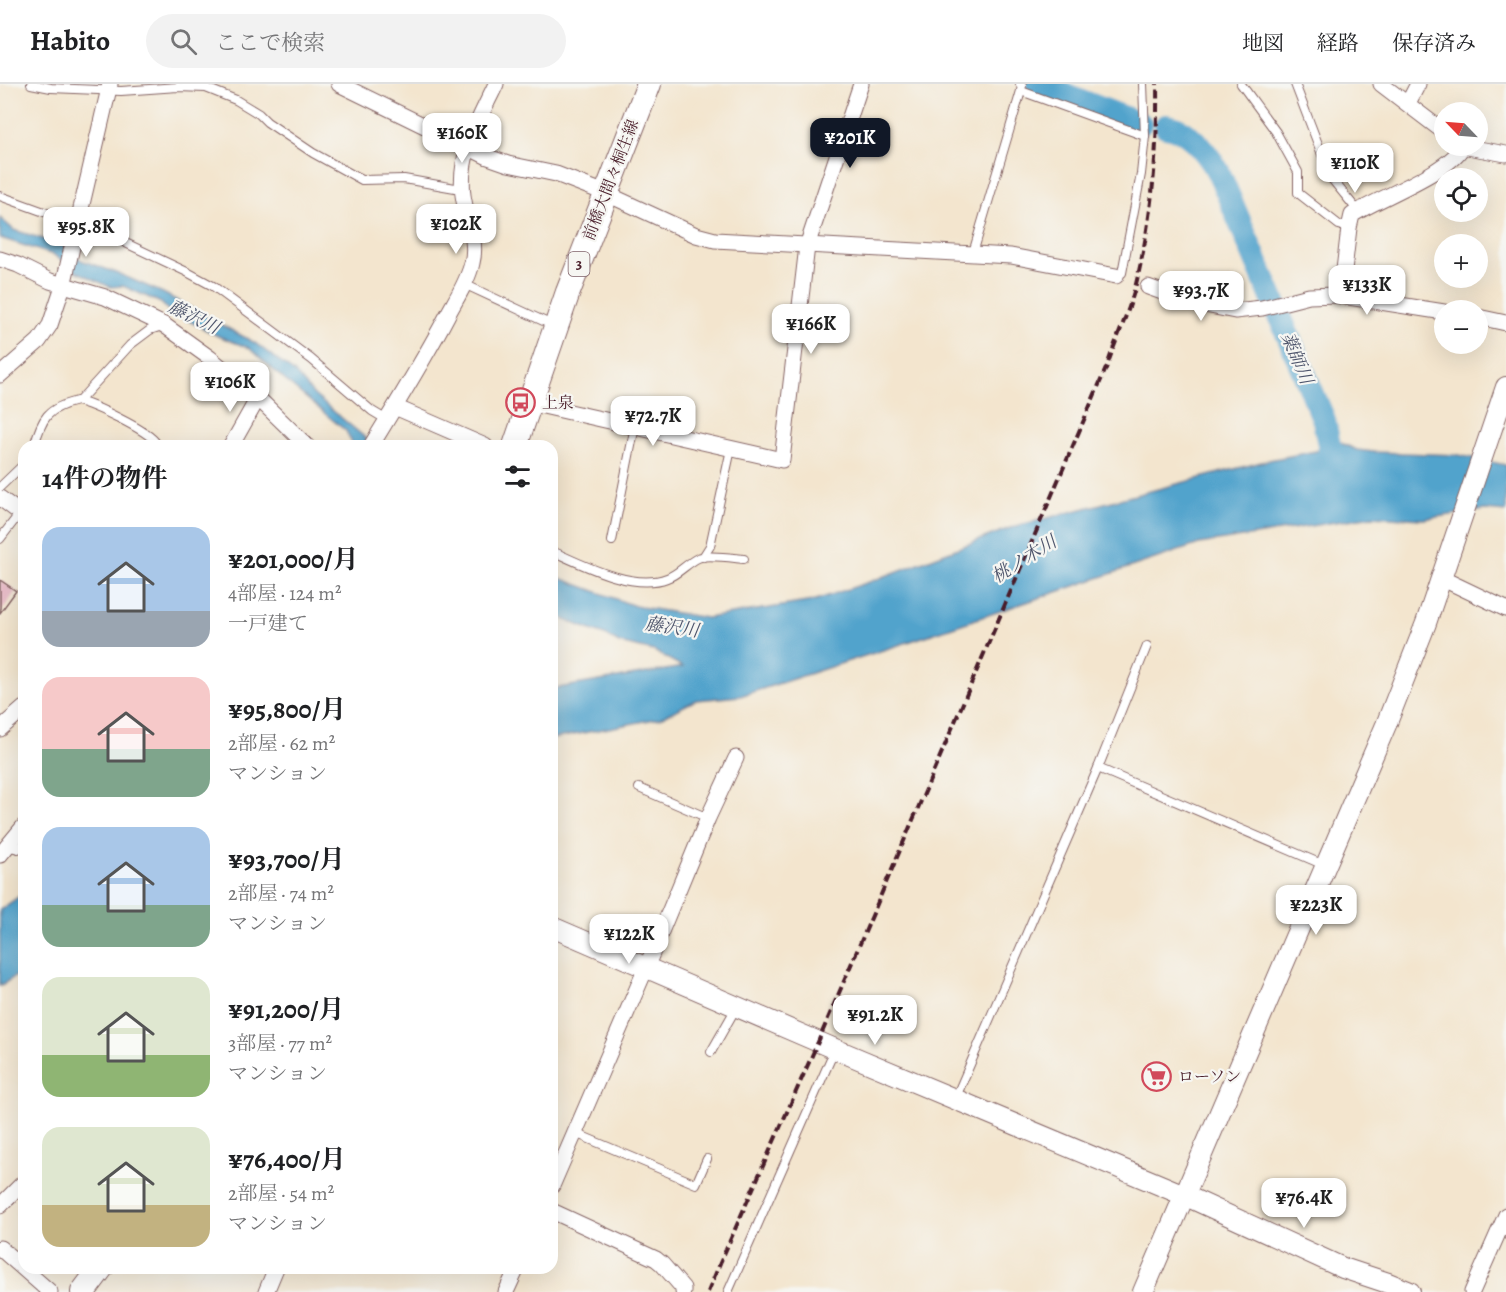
<!DOCTYPE html>
<html lang="ja">
<head>
<meta charset="utf-8">
<style>
  body { margin:0; font-family:Alegreya,"Noto Serif JP",serif; background:#f2f2f2; color:#202124; height:100vh; display:flex; flex-direction:column; font-size:22px; white-space:nowrap }
  * { box-sizing:border-box; margin:0 }
  p { font-size:20px; color:#757577 }
  .icon { flex:none; width:33px; height:33px; fill:none; stroke:currentColor; stroke-width:2; stroke-linecap:round; stroke-linejoin:round }
  .map { position:relative; flex:1; overflow:hidden }
  .panel { position:absolute; left:18px; top:356px; width:540px; height:834px; display:flex; flex-direction:column; background:#fff; border-radius:18px; box-shadow:0 6px 24px #0002 }
  .panel>* { flex:none }
  .needle { width:39px; rotate:295deg }
  .buttons { position:absolute; left:1434px; top:18px; display:grid; gap:12px }
  .buttons a { display:grid; place-items:center; width:54px; height:54px; border-radius:50%; background:#fff; box-shadow:0 6px 24px #0002; font-size:30px }
  .price { position:absolute; translate:-50% -51px; padding:0 14px; border-radius:12px; background:#fff; color:#222; font-size:20px; line-height:39px; filter:drop-shadow(0 2px 3px #0008) }
  .price::after { content:''; position:absolute; left:50%; top:36px; width:18px; height:14px; margin-left:-9px; background:inherit; clip-path:polygon(0 0,100% 0,50% 100%) }
  .price.current { background:#111827; color:#fff }
  ul { padding:0; list-style:none }
  li { display:flex; align-items:center; gap:18px; height:150px; padding:0 24px }
  li span { display:grid; place-items:center; flex:none; width:168px; height:120px; border-radius:18px; color:#555 }
  li>.icon { margin-inline-start:auto }
  span .icon { width:72px; height:72px; fill:#fffc; stroke-width:1 }
  li b { font-size:26px }
  h2 { display:flex; justify-content:space-between; align-items:center; height:72px; padding:0 24px; font-size:26px }
  header { display:flex; align-items:center; gap:36px; box-sizing:border-box; height:84px; padding:0 30px; background:#fff; border-bottom:2px solid #e0e0e0 }
  header strong { font-size:28px }
  nav { display:flex; gap:33px; margin-inline-start:auto; font-size:21px }
  .search { width:420px; height:54px; background:#f2f2f2; display:flex; align-items:center; gap:15px; box-sizing:border-box; padding:0 21px; border-radius:33px; color:#757577; font-size:22px }
  .map>svg:first-child { display:block }
  .water { fill:#51a3cc; stroke:#4e617c; stroke-width:1.5 }
  .lines { fill:none; stroke-linecap:round; stroke-linejoin:round }
  .river { stroke:#51a3cc; stroke-width:24 }
  .building { fill:#e3abbb }
  .service-casing { stroke:#856464; stroke-width:10 }
  .minor-casing { stroke:#856464; stroke-width:17 }
  .tertiary-casing { stroke:#856464; stroke-width:22 }
  .primary-casing { stroke:#856464; stroke-width:26 }
  .service { stroke:#fff; stroke-width:8 }
  .minor { stroke:#fff; stroke-width:15 }
  .tertiary { stroke:#fff; stroke-width:20 }
  .primary { stroke:#fff; stroke-width:24 }
  .rail { stroke:#4a1f2b; stroke-width:4; stroke-dasharray:9 4.5; stroke-linecap:butt }
  .labels { text-anchor:middle; dominant-baseline:central; stroke-width:4.5; stroke-linejoin:round; paint-order:stroke }
  .shield { fill:#f6f6f2; stroke:#7e6067; stroke-width:1.5 }
  .shield-label { font-size:15px; font-weight:bold; fill:#4a1f2b }
  .street-label { font-size:16px; fill:#4a1f2b; stroke:#f6f6f2 }
  .poi-label { font-size:16px; fill:#4a1f2b; stroke:#f6f6f2; text-anchor:start }
  .water-label { font-size:18px; font-style:italic; fill:#4d546b; stroke:#f6f6f2 }
</style>
</head>
<body>
<header>
<strong>Habito</strong>
<div class="search"><svg class="icon" aria-label="search" viewBox="0 0 24 24"><circle cx="10" cy="10" r="6"/><path d="M15 15l6 6"/></svg>ここで検索</div>
<nav><a>地図</a><a>経路</a><a>保存済み</a></nav>
</header>
<div class="map">
<svg width="1506" height="1208" viewBox="0 0 1506 1208">
  <rect width="100%" height="100%" fill="#f6f6f2"/>
  <filter id="ink" filterUnits="userSpaceOnUse"><feTurbulence type="fractalNoise" baseFrequency=".0167" numOctaves="2"/><feDisplacementMap in="SourceGraphic" scale="12" xChannelSelector="R" yChannelSelector="G"/><feConvolveMatrix kernelMatrix="1 2 1 2 8 2 1 2 1" color-interpolation-filters="sRGB"/></filter>
  <filter id="wash" filterUnits="userSpaceOnUse"><feTurbulence type="fractalNoise" baseFrequency=".008" numOctaves="4" result="noise"/><feDisplacementMap in="SourceGraphic" scale="24" xChannelSelector="R" yChannelSelector="G"/><feGaussianBlur stdDeviation="1.35" result="paint"/><feColorMatrix in="noise" values="0 0 0 0 0 0 0 0 0 0 0 0 0 0 0 0 0 1.4 0 .05"/><feComposite in="paint" operator="in"/></filter>
  <g filter="url(#wash)">
    <rect width="100%" height="100%" fill="#f3e5ce"/>
    <g class="water">
      <path d="M0 134 14 146 62 161 74 168 81 176 117 189 163 209 255 259 296 290 314 311 374 361H353L346 347 288 299 249 264 218 252 168 226 161 219 123 202 110 203 74 186 54 171 0 154Z"/>
      <path d="M1327 349 1334 350 1341 359 1357 366 1374 368 1459 371 1506 381V428L1485 426 1423 435 1372 432 1199 460 908 558 740 612 696 616 660 634 552 655V605L683 583 654 567 619 559 607 552 565 536 552 525V491L635 522 707 534 813 517 872 497 1013 443 1269 376 1321 366Z"/>
      <path d="M24 809V887L0 902V826Z"/>
    </g>
    <g class="lines">
      <g class="river">
        <path d="M1037 0 1140 40"/>
        <path d="M1166 42C1189 44 1207 69 1218 87L1324 336 1333 381"/>
      </g>
    </g>
    <g id="blocks">
      <path class="building" d="M0 496 16 507 0 529Z"/>
    </g>
  </g>
  <g filter="url(#ink)">
    <use href="#blocks" fill-opacity="0" stroke="#856464" stroke-width="1.5"/>
    <g class="lines">
      <defs>
        <g id="service">
          <path d="M31 0 51 4 121 7 178 3 206 4 236 16 259 30 267 38 313 69 362 96 404 95 455 104 462 103"/>
          <path d="M1241 0 1276 48 1298 88V109L1339 141 1349 144"/>
          <path d="M1295 0 1331 94 1358 127"/>
          <path d="M1021 7 1145 52"/>
          <path d="M0 112 47 129 79 137 187 188 213 202 311 275 372 327 387 336"/>
          <path d="M973 169 1021 7 1022 1 1020 0"/>
          <path d="M1116 192 1122 189 1141 90 1145 52 1143 0"/>
          <path d="M464 200 552 241"/>
          <path d="M79 317 130 261 150 246 162 242"/>
          <path d="M34 362C42 334 47 324 77 317 92 320 148 346 156 359"/>
          <path d="M0 403 24 380"/>
          <path d="M0 455 20 429"/>
          <path d="M612 457 635 342"/>
          <path d="M552 467C583 481 633 507 667 494 679 490 687 479 698 474 707 470 733 474 744 475"/>
          <path d="M703 473 710 462 731 365"/>
          <path d="M1098 684 1324 781"/>
          <path d="M639 704 708 734"/>
          <path d="M7 762 18 765 24 760"/>
          <path d="M711 968 736 924"/>
          <path d="M956 1013 1098 684 1147 562"/>
          <path d="M575 1049 696 1100 707 1075"/>
          <path d="M728 1208 835 965"/>
        </g>
        <g id="minor">
          <path d="M339 0 488 73 508 80 556 90 605 109 696 151 715 156 1011 172 1116 192"/>
          <path d="M1381 0 1444 48"/>
          <path d="M1408 19 1418 0"/>
          <path d="M1462 62 1506 70"/>
          <path d="M0 175 18 181 50 197 105 213 164 241 210 274 258 314 307 362"/>
          <path d="M1148 203 1190 218 1235 227 1262 224 1309 212 1336 211 1444 228"/>
          <path d="M1341 211 1349 144 1352 131C1380 113 1448 89 1463 62"/>
          <path d="M1478 233 1506 239"/>
          <path d="M0 291 39 257 50 241 63 202 110 0"/>
          <path d="M530 319 782 376 807 162 861 0"/>
          <path d="M395 323 485 362"/>
          <path d="M231 362 258 314"/>
          <path d="M371 362C397 319 424 276 447 232 456 215 468 197 472 179 478 156 466 134 463 111 458 70 479 36 496 0"/>
          <path d="M0 414 24 432"/>
          <path d="M1441 494 1506 525"/>
          <path d="M0 645 24 624"/>
          <path d="M0 771 24 742"/>
          <path d="M552 1102 646 884 708 734 736 674"/>
          <path d="M0 1122 24 1098"/>
          <path d="M552 1127 656 1175 662 1180 683 1204V1208"/>
          <path d="M0 1164 50 1208"/>
          <path d="M266 1208 276 1184"/>
          <path d="M506 1208 517 1184"/>
          <path d="M1472 1208 1506 1131"/>
        </g>
        <g id="tertiary">
          <path d="M552 843 835 965 1184 1111 1343 1184 1388 1199 1410 1208"/>
          <path d="M1143 1208 1386 641 1426 539 1506 303"/>
        </g>
        <g id="primary">
          <path d="M515 362 568 208 649 0"/>
          <path d="M83 1208 101 1184"/>
        </g>
      </defs>
      <use href="#service" class="service-casing"/>
      <use href="#minor" class="minor-casing"/>
      <use href="#tertiary" class="tertiary-casing"/>
      <use href="#primary" class="primary-casing"/>
      <use href="#service" class="service"/>
      <use href="#minor" class="minor"/>
      <use href="#tertiary" class="tertiary"/>
      <use href="#primary" class="primary"/>
      <path class="rail" d="M708 1208 720 1179 818 958 1107 282C1116 255 1129 228 1136 200 1152 134 1158 68 1157 0"/>
    </g>
  </g>
  <defs>
    <symbol id="bus-ring" viewBox="-11 -11 22 22"><circle r="9.5" fill="#f6f6f2" stroke="#d1495b" stroke-width="1.5"/><path d="M-5-6H5V4H4V6H2V4H-2V6H-4V4H-5ZM-3.5-4V0h7V-4ZM-3.5 1.2v1.5H-2V1.2ZM2 1.2v1.5H3.5V1.2Z" fill="#d1495b"/></symbol>
    <symbol id="supermarket-ring" viewBox="-11 -11 22 22"><circle r="9.5" fill="#f6f6f2" stroke="#d1495b" stroke-width="1.5"/><path d="M-6-5.5h2.5l.6 2H6L4.5 2H-2.5L-4.4-4H-6ZM-1.5 3.2a1.3 1.3 0 1 0 .1 0ZM3 3.2a1.3 1.3 0 1 0 .1 0Z" fill="#d1495b"/></symbol>
  </defs>
  <g fill-rule="evenodd">
    <use href="#bus-ring" x="504" y="302" width="33" height="33"/>
    <use href="#supermarket-ring" x="1140" y="976" width="33" height="33"/>
  </g>
  <g class="labels">
    <rect class="shield" x="568.5" y="168" width="21" height="24" rx="4.5"/>
    <g class="shield-label">
      <text x="579" y="180">3</text>
    </g>
    <g class="street-label">
      <text transform="translate(611 96) rotate(-69)">前橋大間々桐生線</text>
    </g>
    <g class="poi-label">
      <text x="542" y="319">上泉</text>
      <text x="1178" y="993">ローソン</text>
    </g>
    <g class="water-label">
      <text transform="translate(194 233) rotate(26)">藤沢川</text>
      <text transform="translate(1297 274) rotate(67)">薬師川</text>
      <text transform="translate(1024 475) rotate(-32)">桃ノ木川</text>
      <text transform="translate(672 543) rotate(8)">藤沢川</text>
    </g>
  </g>
</svg>
<div class="buttons">
<a><svg class="needle" viewBox="-14 -14 28 28"><path d="M0-13l5 13h-10z" fill="#e53935"/><path d="M0 13l5-13h-10z" fill="#757577"/></svg></a>
<a><svg class="icon" aria-label="locate" viewBox="0 0 24 24"><circle cx="12" cy="12" r="6"/><path d="M12 2v4M12 18v4M2 12h4M18 12h4"/></svg></a>
<a>+</a>
<a>−</a>
</div>
<b class="price" style="left:462px;top:80px">¥160K</b>
<b class="price current" style="left:850px;top:85px">¥201K</b>
<b class="price" style="left:1355px;top:110px">¥110K</b>
<b class="price" style="left:456px;top:171px">¥102K</b>
<b class="price" style="left:86px;top:174px">¥95.8K</b>
<b class="price" style="left:1367px;top:232px">¥133K</b>
<b class="price" style="left:1201px;top:238px">¥93.7K</b>
<b class="price" style="left:811px;top:271px">¥166K</b>
<b class="price" style="left:230px;top:329px">¥106K</b>
<b class="price" style="left:653px;top:363px">¥72.7K</b>
<b class="price" style="left:1316px;top:852px">¥223K</b>
<b class="price" style="left:629px;top:881px">¥122K</b>
<b class="price" style="left:875px;top:962px">¥91.2K</b>
<b class="price" style="left:1304px;top:1145px">¥76.4K</b>
<section class="panel">
<h2>14件の物件<svg class="icon" aria-label="filters" viewBox="0 0 24 24"><path d="M4 7h16M4 17h16"/><circle cx="9" cy="7" r="2"/><circle cx="15" cy="17" r="2"/></svg></h2>
<ul>
<li><span style="background:linear-gradient(#a9c7e8 70%,#9aa5b1 0)"><svg class="icon" aria-label="home" viewBox="0 0 24 24"><path d="M3 11l9-7 9 7M6 9v11h12V9"/></svg></span><div><b>¥201,000/月</b><p>4部屋 · 124 m²</p><p>一戸建て</p></div></li>
<li><span style="background:linear-gradient(#f6c9c9 60%,#7fa58c 0)"><svg class="icon" aria-label="home" viewBox="0 0 24 24"><path d="M3 11l9-7 9 7M6 9v11h12V9"/></svg></span><div><b>¥95,800/月</b><p>2部屋 · 62 m²</p><p>マンション</p></div></li>
<li><span style="background:linear-gradient(#a9c7e8 65%,#7fa58c 0)"><svg class="icon" aria-label="home" viewBox="0 0 24 24"><path d="M3 11l9-7 9 7M6 9v11h12V9"/></svg></span><div><b>¥93,700/月</b><p>2部屋 · 74 m²</p><p>マンション</p></div></li>
<li><span style="background:linear-gradient(#dfe7d0 65%,#8fb573 0)"><svg class="icon" aria-label="home" viewBox="0 0 24 24"><path d="M3 11l9-7 9 7M6 9v11h12V9"/></svg></span><div><b>¥91,200/月</b><p>3部屋 · 77 m²</p><p>マンション</p></div></li>
<li><span style="background:linear-gradient(#dfe7d0 65%,#c2b280 0)"><svg class="icon" aria-label="home" viewBox="0 0 24 24"><path d="M3 11l9-7 9 7M6 9v11h12V9"/></svg></span><div><b>¥76,400/月</b><p>2部屋 · 54 m²</p><p>マンション</p></div></li>
</ul>
</section>
</div>
</body>
</html>
